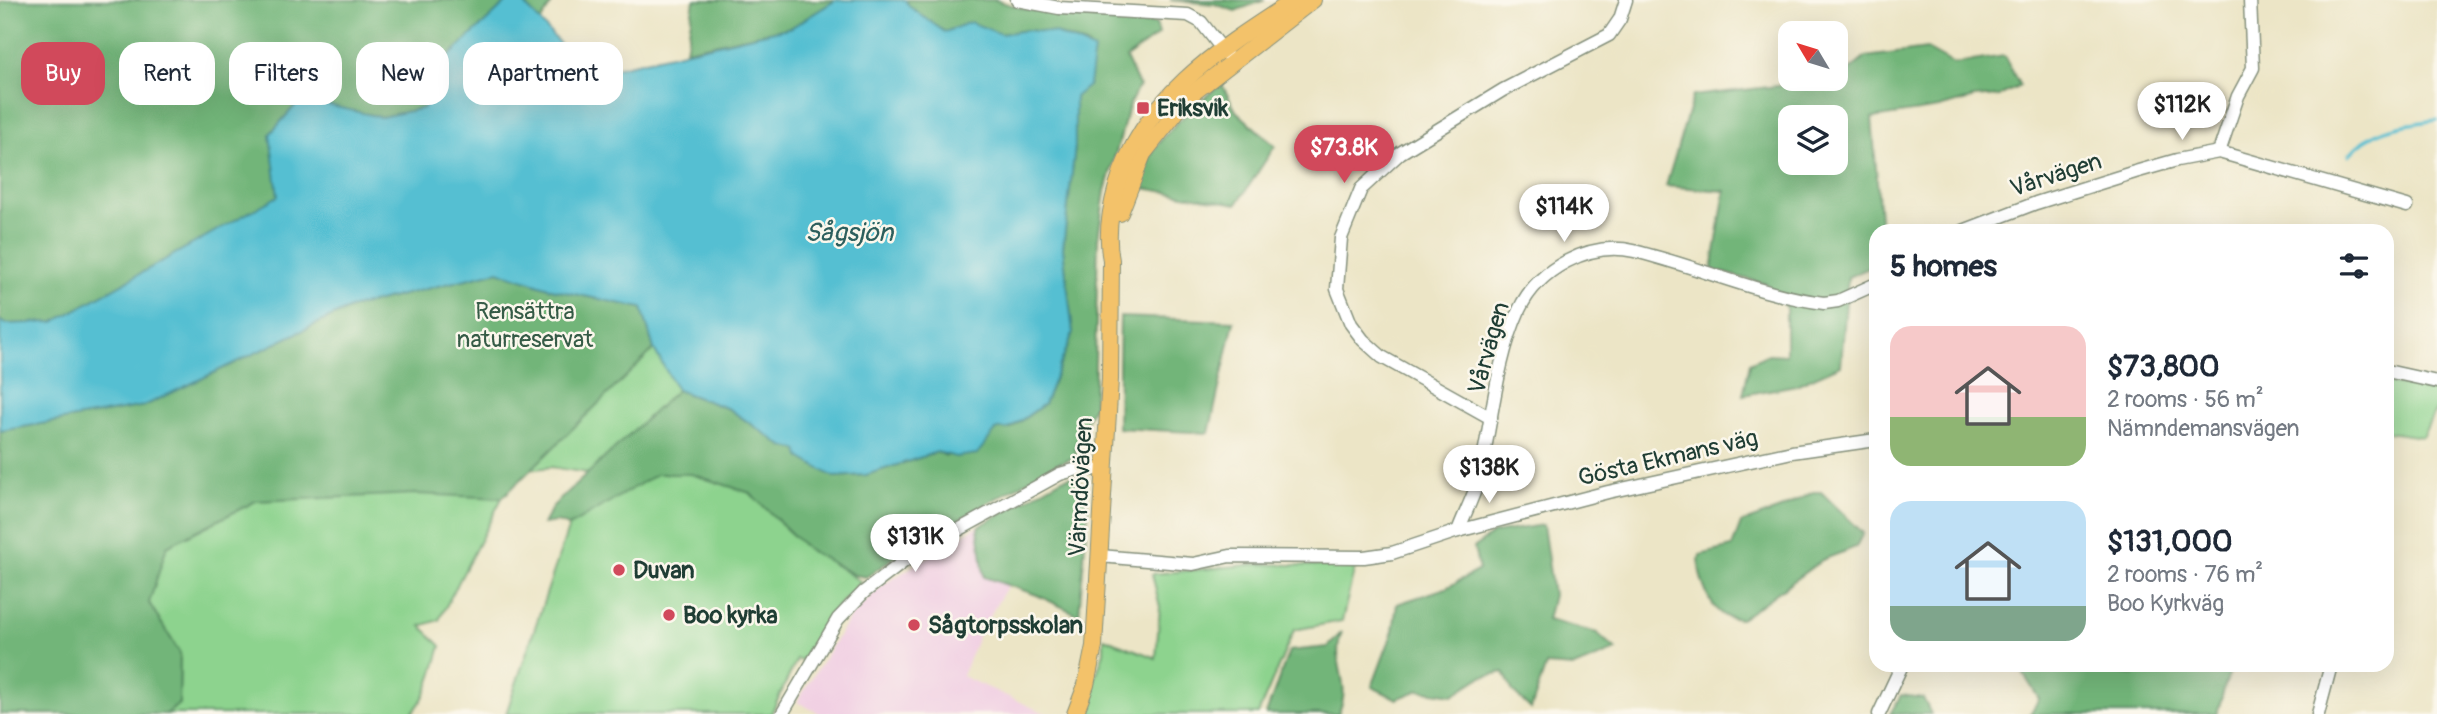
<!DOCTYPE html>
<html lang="en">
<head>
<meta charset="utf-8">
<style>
  body { margin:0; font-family:Pangolin,sans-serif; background:#f2f2f3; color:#1f2937; height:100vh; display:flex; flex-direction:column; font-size:26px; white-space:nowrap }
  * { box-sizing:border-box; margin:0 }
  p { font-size:23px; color:#747a83 }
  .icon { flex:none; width:38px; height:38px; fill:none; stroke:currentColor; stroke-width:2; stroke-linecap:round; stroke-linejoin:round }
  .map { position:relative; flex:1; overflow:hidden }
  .panel { position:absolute; left:1869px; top:224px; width:525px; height:448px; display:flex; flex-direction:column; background:#fff; border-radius:21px; box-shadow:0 7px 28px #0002 }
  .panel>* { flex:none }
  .top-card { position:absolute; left:21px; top:42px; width:665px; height:63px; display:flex; gap:14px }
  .needle { width:46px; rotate:308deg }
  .fabs { position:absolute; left:1778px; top:21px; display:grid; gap:14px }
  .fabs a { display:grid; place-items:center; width:70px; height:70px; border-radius:14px; background:#fff; box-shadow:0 7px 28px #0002; font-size:35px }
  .price { position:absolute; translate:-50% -60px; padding:0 16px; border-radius:24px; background:#fff; color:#222; font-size:23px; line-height:46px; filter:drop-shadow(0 2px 4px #0008) }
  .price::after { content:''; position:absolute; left:50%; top:42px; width:21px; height:16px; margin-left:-10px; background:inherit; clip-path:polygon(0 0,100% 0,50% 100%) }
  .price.on { background:#d1495b; color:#fff }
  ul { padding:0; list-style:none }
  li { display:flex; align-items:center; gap:21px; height:175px; padding:0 21px }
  li span { display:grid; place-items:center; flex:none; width:196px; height:140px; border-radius:21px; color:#555 }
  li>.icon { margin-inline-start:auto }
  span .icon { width:84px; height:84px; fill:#fffc; stroke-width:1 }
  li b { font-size:30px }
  h2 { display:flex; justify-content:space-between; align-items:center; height:84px; padding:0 21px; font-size:30px }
  .chip { padding:0 24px; border-radius:21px; background:#fff; box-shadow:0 7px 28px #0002; font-size:24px; line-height:63px }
  .chip.on { background:#d1495b; color:#fff }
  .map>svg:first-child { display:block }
  .built { fill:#f1d0e3 }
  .green { fill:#8dd38e; stroke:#568861; stroke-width:2 }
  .forest { fill:#72b579; stroke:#487956; stroke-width:2; fill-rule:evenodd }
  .water { fill:#55bfd2; stroke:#3a7e83; stroke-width:2 }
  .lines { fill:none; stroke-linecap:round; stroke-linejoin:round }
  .stream { stroke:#55bfd2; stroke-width:3.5 }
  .minor-casing { stroke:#86917d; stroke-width:15 }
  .major-casing { stroke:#86917d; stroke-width:18 }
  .minor { stroke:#fff; stroke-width:12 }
  .major { stroke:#f3c26a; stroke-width:16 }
  .poi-dot { fill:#d1495b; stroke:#fbf7ec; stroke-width:2.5 }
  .labels { text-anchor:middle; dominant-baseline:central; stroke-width:5; stroke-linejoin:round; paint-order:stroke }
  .poi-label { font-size:24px; font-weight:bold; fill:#1f3d34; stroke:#fbf7ec; text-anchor:start }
  .street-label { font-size:24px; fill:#1f3d34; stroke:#fbf7ec }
  .park-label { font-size:24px; fill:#355b46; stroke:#fbf7ec }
  .water-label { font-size:26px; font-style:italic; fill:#2c5e5c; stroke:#fbf7ec }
</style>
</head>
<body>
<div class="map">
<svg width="2437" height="714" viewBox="0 0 2437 714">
  <rect width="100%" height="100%" fill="#fbf7ec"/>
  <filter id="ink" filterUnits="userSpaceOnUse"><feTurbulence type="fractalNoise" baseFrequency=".0143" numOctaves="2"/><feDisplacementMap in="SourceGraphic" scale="14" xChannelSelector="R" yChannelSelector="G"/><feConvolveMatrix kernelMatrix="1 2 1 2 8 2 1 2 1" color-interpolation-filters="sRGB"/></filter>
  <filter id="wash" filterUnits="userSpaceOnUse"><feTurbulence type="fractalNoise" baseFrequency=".00686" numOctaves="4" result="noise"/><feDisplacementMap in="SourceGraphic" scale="28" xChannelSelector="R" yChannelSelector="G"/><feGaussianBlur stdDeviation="1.57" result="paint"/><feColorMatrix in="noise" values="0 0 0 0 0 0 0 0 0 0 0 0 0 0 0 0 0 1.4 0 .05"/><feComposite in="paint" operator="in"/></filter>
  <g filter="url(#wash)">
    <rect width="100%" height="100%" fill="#ece5c6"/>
    <path class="built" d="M978 526 984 577 1008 585 979 634 962 676 1047 714H821L797 702 850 617 881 586Z"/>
    <g class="green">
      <path d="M545 180 786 529C809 551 836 564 861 582L828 616 802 660 797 659 771 714H506L569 526 642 482 551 467 521 471 443 494 502 498 439 620 421 626 441 646C434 669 429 696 411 714H167L179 704 180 654 149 603 0 523V377Z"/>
      <path d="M2387 383 2437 390V408L2422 437 2387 432Z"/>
      <path d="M1259 564 1355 567 1342 621 1294 630 1258 714H1083L1104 652V638L1156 658 1160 607 1152 574Z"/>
    </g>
    <g class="forest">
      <path d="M11 0H509L446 59 424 108 381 118 301 99 270 134 279 196 54 322 6 324 0 321V2Z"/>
      <path d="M521 0H554L540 22Z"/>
      <path d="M694 0H836L792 27 686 50Z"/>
      <path d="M905 0H995L1028 10 1156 24 1159 34 1126 58 1139 86 1130 103 1105 191 1098 238 1094 405 1080 434 1075 448 1077 457 1059 463 908 548 866 577 854 575 807 549 750 493 691 474H657L569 526 557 522 543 524 553 506 677 390 729 409 783 446 798 450 834 477 866 475 938 452 946 456 1002 426 1010 429 1044 404 1073 333 1063 248 1075 147V97L1089 46 1055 33 1027 30 1001 34 963 26 945 32 910 7Z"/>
      <path d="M1170 0H1265L1235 11 1215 4Z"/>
      <path d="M1927 49 1954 64 2004 56 2020 86 1999 96 1974 98 1939 108 1872 118 1881 231H1876V265L1848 277 1841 365 1796 385 1743 395 1750 363 1768 354 1786 355V308L1767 284 1712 270 1725 191 1666 186 1693 96 1836 79V75L1846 73 1866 57ZM1790 117H1836V163H1790Z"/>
      <path d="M1221 83 1236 111 1275 146 1237 204 1142 188C1141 145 1192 110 1221 83Z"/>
      <path d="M498 271 555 290 642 308 654 349 502 498 416 494 256 501 167 546 149 603 180 653 179 704 166 714H0V431L144 406 350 308Z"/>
      <path d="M1120 317 1234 321 1209 433 1118 428Z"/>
      <path d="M1078 475 1088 509 1079 615 1037 595 984 577 978 527 1062 479Z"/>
      <path d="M1813 492H1821L1863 533 1856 547 1822 560 1741 619C1737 618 1729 618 1725 616 1708 607 1696 572 1700 555L1732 547 1741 523 1783 508Z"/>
      <path d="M1543 525 1553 595 1547 620 1597 633 1616 650 1574 667 1546 665 1531 709 1513 692 1504 672 1481 677 1453 695 1419 690 1397 699 1372 687 1393 631 1397 604 1446 588 1479 570 1474 548 1493 533Z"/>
      <path d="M1342 632C1329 665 1354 682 1338 714H1266L1289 651 1328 647Z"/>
      <path d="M2018 665H2092L2106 671 2134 675 2145 665H2231L2217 714H2030L2039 699Z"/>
      <path d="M1901 695 1923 698 1931 714H1890Z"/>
    </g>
    <path class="water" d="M509 0H521L585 72 606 70 792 27 836 0H905L910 7 945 32 970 22 1001 34 1027 30 1055 33 1094 50 1089 85 1075 97V147L1063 248 1073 333 1044 404 1009 429H997L977 454 956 457 937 452 866 475 834 477 800 457 798 450 783 446 729 409 677 390 654 349 642 308 555 290 498 271 350 308 144 406 0 431V321L6 324 54 322 278 196 270 134 301 99 381 117 424 108 446 59Z"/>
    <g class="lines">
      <path class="stream" d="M2349 155C2372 127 2403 125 2437 120"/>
    </g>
  </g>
  <g filter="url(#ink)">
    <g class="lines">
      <defs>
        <g id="minor">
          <path d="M1017 0 1059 8 1188 15 1201 22 1226 54"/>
          <path d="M2219 152 2238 96 2253 68 2250 0"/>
          <path d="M1963 231 2036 203 2135 172 2177 160 2219 152 2407 206"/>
          <path d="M2387 371 2437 382"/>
          <path d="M1491 418 1382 357 1363 340 1351 324 1337 289 1341 238 1361 189 1400 153 1503 90 1609 35 1620 19 1626 0"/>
          <path d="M1458 531C1464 515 1473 498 1478 481 1492 426 1495 363 1519 310 1538 269 1589 241 1634 251 1697 266 1759 295 1824 303L1838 301 1876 284"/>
          <path d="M1100 556 1193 564 1230 556 1364 557 1392 553 1458 531 1608 492 1792 452 1876 440"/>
          <path d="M782 714 838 619 864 592 911 556 1060 474 1081 468 1105 470"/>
          <path d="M1879 714 1902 665"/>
          <path d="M2318 714 2331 665"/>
        </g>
        <g id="major">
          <path d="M1120 213 1143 154 1189 96 1313 0"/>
          <path d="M1075 714 1086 685 1094 646 1110 379 1111 260C1106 236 1110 210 1117 186 1143 96 1221 48 1295 0"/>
        </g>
      </defs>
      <use href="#minor" class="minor-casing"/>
      <use href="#major" class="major-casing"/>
      <use href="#minor" class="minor"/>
      <use href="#major" class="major"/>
    </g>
  </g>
  <g class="poi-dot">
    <rect x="1136" y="101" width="14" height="14" rx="3.5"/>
    <circle cx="619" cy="570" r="7"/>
    <circle cx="669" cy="615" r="7"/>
    <circle cx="914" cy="625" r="7"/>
  </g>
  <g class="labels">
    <g class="poi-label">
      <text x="1157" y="108">Eriksvik</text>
      <text x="633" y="570">Duvan</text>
      <text x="683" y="615">Boo kyrka</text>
      <text x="928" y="625">Sågtorpsskolan</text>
    </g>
    <g class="street-label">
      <text transform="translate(2056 175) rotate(-18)">Vårvägen</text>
      <text transform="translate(1489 348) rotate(-74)">Vårvägen</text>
      <text transform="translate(1668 458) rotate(-13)">Gösta Ekmans väg</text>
      <text transform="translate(1081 487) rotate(-87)">Värmdövägen</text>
    </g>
    <g class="park-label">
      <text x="525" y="311">Rensättra<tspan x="525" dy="28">naturreservat</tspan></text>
    </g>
    <g class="water-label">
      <text x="849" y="233">Sågsjön</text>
    </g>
  </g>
</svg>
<div class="fabs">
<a><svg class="needle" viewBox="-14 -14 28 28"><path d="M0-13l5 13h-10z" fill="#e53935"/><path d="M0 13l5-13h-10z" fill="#747a83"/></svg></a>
<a><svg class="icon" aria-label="layers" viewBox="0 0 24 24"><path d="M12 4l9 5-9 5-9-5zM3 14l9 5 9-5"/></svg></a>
</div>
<b class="price" style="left:2182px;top:142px">$112K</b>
<b class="price on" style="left:1344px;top:185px">$73.8K</b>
<b class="price" style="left:1564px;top:244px">$114K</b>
<b class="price" style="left:1489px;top:505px">$138K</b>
<b class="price" style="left:915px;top:574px">$131K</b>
<div class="top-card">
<a class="chip on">Buy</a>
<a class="chip">Rent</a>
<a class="chip">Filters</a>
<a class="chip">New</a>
<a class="chip">Apartment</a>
</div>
<section class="panel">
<h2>5 homes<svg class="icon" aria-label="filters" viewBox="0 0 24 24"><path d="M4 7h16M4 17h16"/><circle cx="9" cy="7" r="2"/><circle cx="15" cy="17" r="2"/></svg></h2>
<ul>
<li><span style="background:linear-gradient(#f6c9c9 65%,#8fb573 0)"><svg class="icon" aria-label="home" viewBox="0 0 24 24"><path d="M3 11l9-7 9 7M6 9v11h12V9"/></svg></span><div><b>$73,800</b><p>2 rooms · 56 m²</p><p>Nämndemansvägen</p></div></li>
<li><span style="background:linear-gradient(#bfe0f5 75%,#7fa58c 0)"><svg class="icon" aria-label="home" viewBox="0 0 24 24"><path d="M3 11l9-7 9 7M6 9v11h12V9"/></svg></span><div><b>$131,000</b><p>2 rooms · 76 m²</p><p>Boo Kyrkväg</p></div></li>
</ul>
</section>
</div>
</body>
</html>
